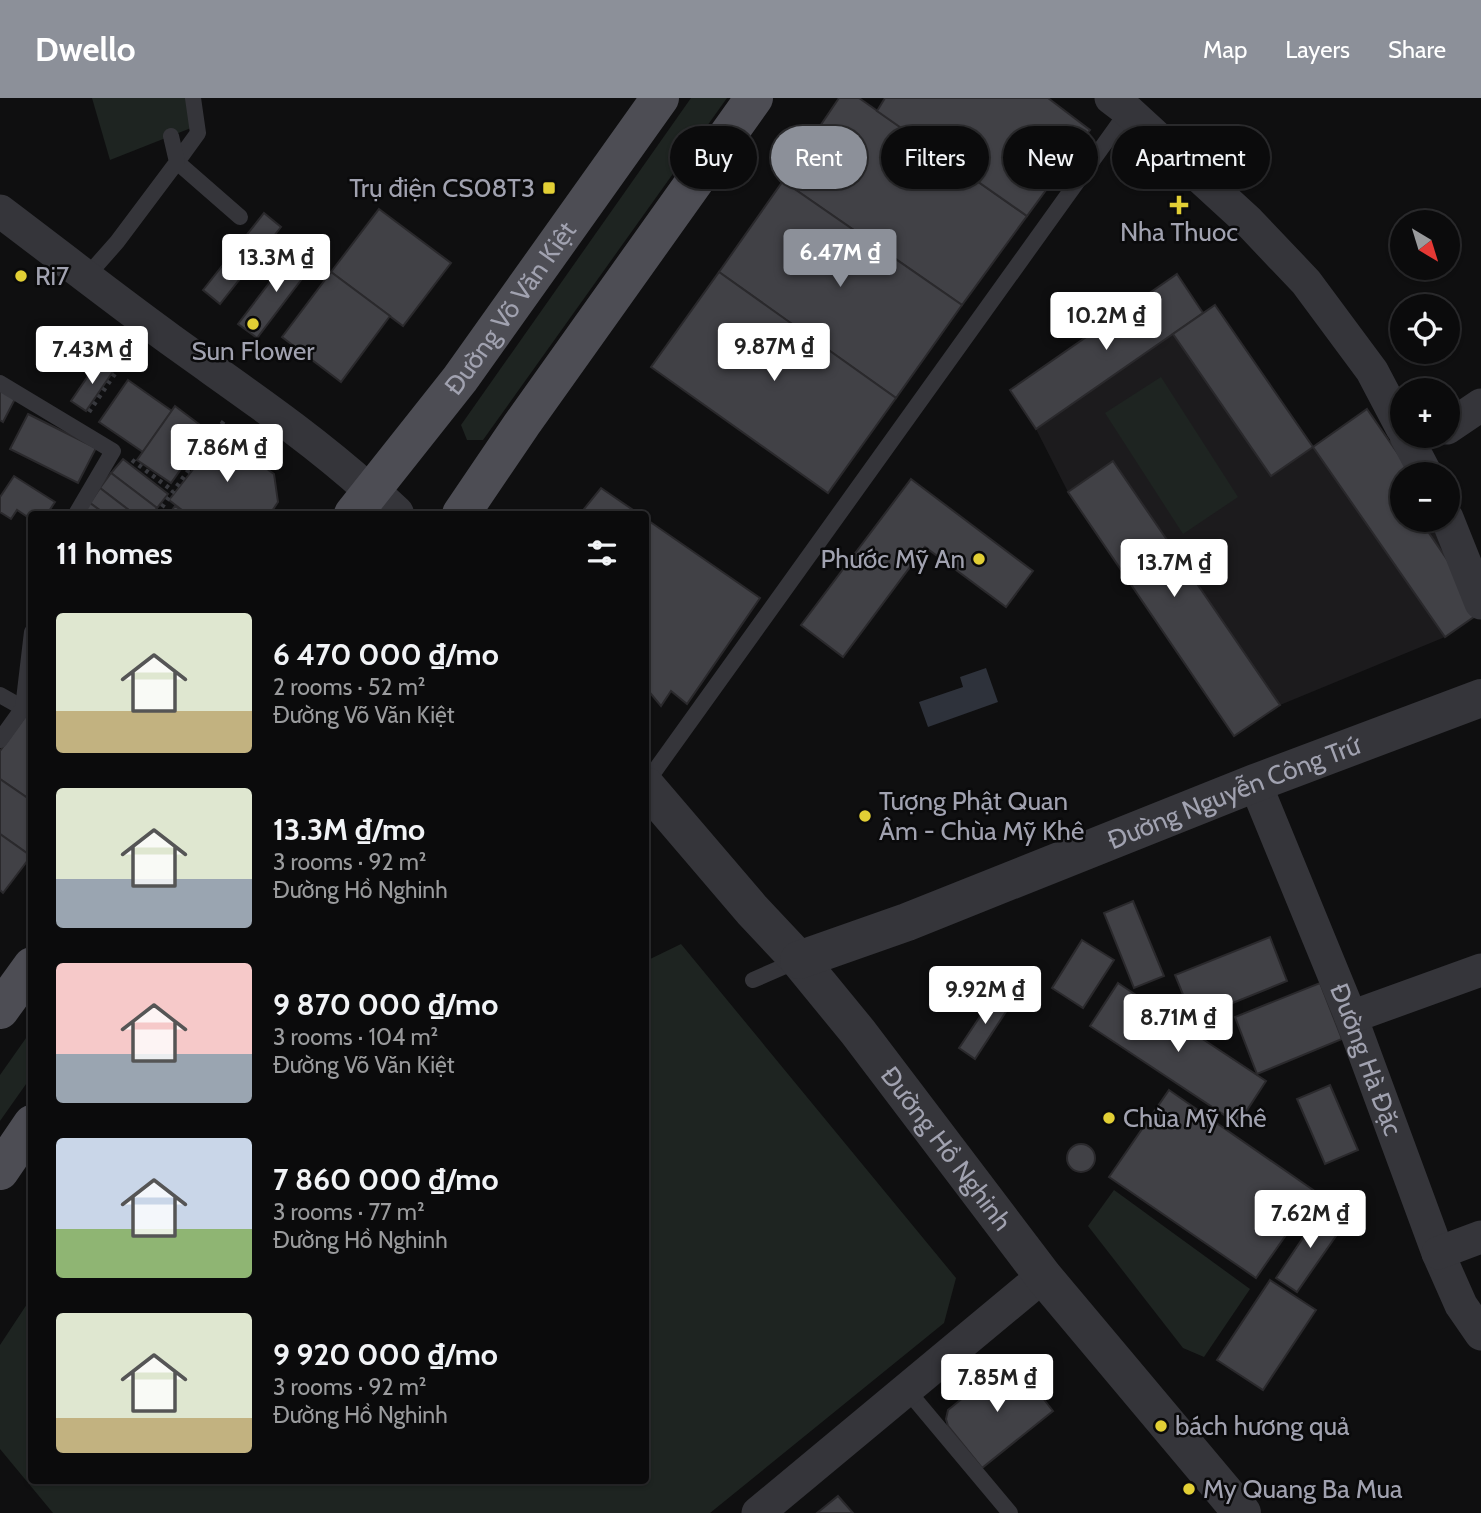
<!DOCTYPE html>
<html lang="en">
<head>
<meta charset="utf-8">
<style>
  body { margin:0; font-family:Cabin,sans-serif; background:#141415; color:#f1f3f6; height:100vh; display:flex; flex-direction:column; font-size:26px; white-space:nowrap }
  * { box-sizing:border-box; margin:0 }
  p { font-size:23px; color:#9a9b9d }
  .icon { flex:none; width:38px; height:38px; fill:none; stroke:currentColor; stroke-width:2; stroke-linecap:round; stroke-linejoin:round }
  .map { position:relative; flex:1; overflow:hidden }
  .details { position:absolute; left:28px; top:413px; width:621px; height:973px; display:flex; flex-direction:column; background:#0b0b0c; border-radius:7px; box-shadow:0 2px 5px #0004,0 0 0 2px #2b2b2d }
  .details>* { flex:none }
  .top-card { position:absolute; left:670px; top:28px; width:665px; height:63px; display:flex; gap:14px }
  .needle { width:46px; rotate:142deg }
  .buttons { position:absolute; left:1390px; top:112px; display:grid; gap:14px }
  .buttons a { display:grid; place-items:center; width:70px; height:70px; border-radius:50%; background:#0b0b0c; box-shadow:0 2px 5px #0004,0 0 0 2px #2b2b2d; font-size:35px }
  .price { position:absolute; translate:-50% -60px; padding:0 16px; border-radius:7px; background:#fff; color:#222; font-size:23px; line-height:46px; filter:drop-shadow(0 2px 4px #0008) }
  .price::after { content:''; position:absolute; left:50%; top:42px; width:21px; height:16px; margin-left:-10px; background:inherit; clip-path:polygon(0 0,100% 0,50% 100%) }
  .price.active { background:#8c9099; color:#fff }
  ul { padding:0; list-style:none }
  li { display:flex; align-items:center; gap:21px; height:175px; padding:0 28px }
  li span { display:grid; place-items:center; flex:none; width:196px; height:140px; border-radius:7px; color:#555 }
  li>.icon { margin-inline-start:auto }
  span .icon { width:84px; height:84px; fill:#fffc; stroke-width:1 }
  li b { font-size:30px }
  h2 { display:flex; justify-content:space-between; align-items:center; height:84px; padding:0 28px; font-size:30px }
  .tag { padding:0 24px; border-radius:32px; background:#0b0b0c; box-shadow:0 2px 5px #0004,0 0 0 2px #2b2b2d; font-size:24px; line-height:63px }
  .tag.active { background:#8c9099; color:#fff }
  header { display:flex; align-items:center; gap:42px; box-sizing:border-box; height:98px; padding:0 35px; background:#8c9099; color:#fff }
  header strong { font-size:33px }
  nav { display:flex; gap:38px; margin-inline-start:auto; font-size:24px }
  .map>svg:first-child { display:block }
  .built { fill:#1c1b1d }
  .green { fill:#1e2421 }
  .water { fill:#2e323b }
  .building { fill:#414146; stroke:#2a292c; stroke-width:2 }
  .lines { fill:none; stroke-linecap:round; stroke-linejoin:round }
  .path { stroke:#38393e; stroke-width:4.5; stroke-dasharray:3.5 5; stroke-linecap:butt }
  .service { stroke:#35353a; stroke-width:16 }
  .minor { stroke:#35353a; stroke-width:33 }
  .tertiary { stroke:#35353a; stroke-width:38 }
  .primary { stroke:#4d4d54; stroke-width:38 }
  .poi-dot { fill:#e2cf35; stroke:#0a0a0b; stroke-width:2.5 }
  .labels { text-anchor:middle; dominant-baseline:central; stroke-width:5; stroke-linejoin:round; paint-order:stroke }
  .poi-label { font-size:26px; fill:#a1a2b0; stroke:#0a0a0b; text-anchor:start }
  .street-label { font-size:26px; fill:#a1a2b0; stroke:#0a0a0b }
</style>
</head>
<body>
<header>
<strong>Dwello</strong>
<nav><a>Map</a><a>Layers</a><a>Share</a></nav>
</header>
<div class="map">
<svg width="1481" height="1415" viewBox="0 0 1481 1415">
  <rect width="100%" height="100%" fill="#0f0f10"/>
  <path class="built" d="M1177 176 1203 214 1215 207 1313 348 1367 311 1412 376H1402V422H1437L1481 514 1445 539 1280 607 1234 638 1068 394 1036 331 1010 292Z"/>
  <g class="green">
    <path d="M92 0H186L191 30 110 62Z"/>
    <path d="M691 0H727L483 342H467L461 327Z"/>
    <path d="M1161 279 1238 399 1183 436 1105 315Z"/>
    <path d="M681 846 956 1180 944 1225 710 1415H53L0 1351V1247L31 1200 32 1382H646V863Z"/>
    <path d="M31 933V979L0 1023V977Z"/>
    <path d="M1114 1092 1250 1191 1204 1259 1183 1250 1088 1128Z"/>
  </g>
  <path class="water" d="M986 570 998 604 928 629 919 604 963 589 960 579Z"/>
  <g class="building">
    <path d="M839 0H859L1027 118 962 207 783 83Z"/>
    <path d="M885 0H1048L1090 32 1027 118 877 13Z"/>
    <path d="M783 83 962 207 896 300 719 174Z"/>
    <path d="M379 111 451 165 403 228 331 174Z"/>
    <path d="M264 115 281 129 220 206 203 192Z"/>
    <path d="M295 151 314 165 257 240 238 226Z"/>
    <path d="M331 174 390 218 341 284 282 239Z"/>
    <path d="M719 174 896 300 828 395 651 269Z"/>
    <path d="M1177 176 1203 215 1036 331 1010 292Z"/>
    <path d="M1215 207 1313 349 1271 378 1173 236Z"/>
    <path d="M99 262 114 272 86 313 71 303Z"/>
    <path d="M128 282 172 313 143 354 99 324Z"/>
    <path d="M0 291 16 299 3 324 0 322Z"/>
    <path d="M175 308 208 333 171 385 137 362Z"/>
    <path d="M1367 311 1412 376H1402V422H1420L1481 511V514L1445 539 1313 349Z"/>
    <path d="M28 316 96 350 78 385 10 351Z"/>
    <path d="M220 337 274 376 278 404 270 416H187L169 402Z"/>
    <path d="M123 361 168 396 157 410 111 375Z"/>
    <path d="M1113 363 1280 607 1234 638 1068 394Z"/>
    <path d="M111 375 157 410 152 416H134L100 390Z"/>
    <path d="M14 378 55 404 47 416H32V422L17 412 11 421 0 414V399Z"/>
    <path d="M911 381 1033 473 1006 509 925 449 843 559 801 527Z"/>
    <path d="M100 390 134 416H105L90 405Z"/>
    <path d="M601 390 639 416H580Z"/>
    <path d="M90 405 105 416H81Z"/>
    <path d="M175 408 187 416H169Z"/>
    <path d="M646 421 760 500 687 606 671 593 661 608 646 590Z"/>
    <path d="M27 616 32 619V703L0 681V653Z"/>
    <path d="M0 681 32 703 31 758 0 736Z"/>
    <path d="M0 736 31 758 3 795 0 792Z"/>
    <path d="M1133 803 1164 878 1134 890 1104 815Z"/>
    <path d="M1270 839 1287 883 1193 921 1175 877Z"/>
    <path d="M1082 842 1114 862 1083 910 1052 890Z"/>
    <path d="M1118 885 1266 983 1238 1026 1090 928Z"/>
    <path d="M1320 885 1342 941 1257 976 1235 919Z"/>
    <path d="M995 896 1011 906 975 961 959 950Z"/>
    <path d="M1330 987 1358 1052 1325 1066 1297 1001Z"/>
    <path d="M1169 992 1316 1094 1256 1180 1109 1079Z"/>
    <circle cx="1081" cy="1060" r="14"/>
    <path d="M1323 1110 1345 1125 1297 1194 1276 1180Z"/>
    <path d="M1270 1182 1316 1212 1263 1292 1217 1262Z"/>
    <path d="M1009 1268 1024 1276 1053 1313 982 1370 948 1328 946 1321 948 1312 996 1273Z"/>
    <path d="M838 1398 853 1415H817Z"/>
  </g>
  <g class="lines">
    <g class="path">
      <path d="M89 314 131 252"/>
      <path d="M132 362 173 393"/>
      <path d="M157 416 226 320"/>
    </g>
    <g class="service">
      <path d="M193 0 198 35 177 64 240 119"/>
      <path d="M87 178 117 144 177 64 171 38"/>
      <path d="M0 285 113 353 76 416"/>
      <path d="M0 597 23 610"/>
      <path d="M0 642 23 610 32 534"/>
      <path d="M646 685 1128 13"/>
      <path d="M753 882 799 862"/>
      <path d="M907 1292 1010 1415"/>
    </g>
    <g class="minor">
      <path d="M1111 0 1128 13 1249 124 1306 184 1372 273 1402 330"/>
      <path d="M0 113C57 156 113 200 171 242 239 291 308 337 370 393"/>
      <path d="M1447 330 1481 307"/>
      <path d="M1406 338 1426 376"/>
      <path d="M1447 420 1481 505"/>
      <path id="s1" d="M1255 685 1351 919 1438 1155 1461 1207 1481 1236"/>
      <path d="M1351 919 1481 872"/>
      <path d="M1438 1155 1481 1139"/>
      <path d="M758 1415 1043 1178"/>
    </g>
    <g class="tertiary">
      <path d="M370 393 395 416"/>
      <path id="s2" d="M646 688 752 812 799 862 858 934 1043 1178 1242 1415"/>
      <path id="s3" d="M799 862 907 824 1255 685 1481 600"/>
    </g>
    <g class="primary">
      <path id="s4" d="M353 416 460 281 660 0"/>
      <path d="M461 416 522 326 754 0"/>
      <path d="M0 912 32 868"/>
      <path d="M0 1073 32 1026"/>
    </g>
  </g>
  <g class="poi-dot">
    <rect x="542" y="83" width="14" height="14" rx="3.5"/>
    <path d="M1175.5 96.5h7v7h7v7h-7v7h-7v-7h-7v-7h7z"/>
    <circle cx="21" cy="178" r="7"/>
    <circle cx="253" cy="226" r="7"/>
    <circle cx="979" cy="461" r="7"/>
    <circle cx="865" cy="718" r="7"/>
    <circle cx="1109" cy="1020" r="7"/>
    <circle cx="1161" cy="1328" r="7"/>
    <circle cx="1189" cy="1391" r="7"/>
  </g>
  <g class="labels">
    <g class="poi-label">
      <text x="535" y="90" text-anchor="end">Trụ điện CS08T3</text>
      <text x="1179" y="134" text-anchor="middle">Nha Thuoc</text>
      <text x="35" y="178">Ri7</text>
      <text x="253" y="253" text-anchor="middle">Sun Flower</text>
      <text x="965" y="461" text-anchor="end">Phước Mỹ An</text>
      <text x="879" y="703">Tượng Phật Quan<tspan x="879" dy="30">Âm - Chùa Mỹ Khê</tspan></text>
      <text x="1123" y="1020">Chùa Mỹ Khê</text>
      <text x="1175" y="1328">bách hương quả</text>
      <text x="1203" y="1391">My Quang Ba Mua</text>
    </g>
    <g class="street-label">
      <text stroke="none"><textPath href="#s4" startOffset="259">Đường Võ Văn Kiệt</textPath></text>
      <text stroke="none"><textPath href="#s3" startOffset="466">Đường Nguyễn Công Trứ</textPath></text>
      <text stroke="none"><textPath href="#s1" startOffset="298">Đường Hà Đặc</textPath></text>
      <text stroke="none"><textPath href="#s2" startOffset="471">Đường Hồ Nghinh</textPath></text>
    </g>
  </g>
</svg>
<div class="buttons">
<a><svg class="needle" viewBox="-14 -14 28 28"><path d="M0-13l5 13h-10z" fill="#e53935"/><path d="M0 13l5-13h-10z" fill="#9a9b9d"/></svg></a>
<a><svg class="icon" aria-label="locate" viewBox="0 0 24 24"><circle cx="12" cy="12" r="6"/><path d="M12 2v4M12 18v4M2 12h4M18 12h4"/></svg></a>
<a>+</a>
<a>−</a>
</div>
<b class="price active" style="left:840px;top:191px">6.47M ₫</b>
<b class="price" style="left:276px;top:196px">13.3M ₫</b>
<b class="price" style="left:1106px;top:254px">10.2M ₫</b>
<b class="price" style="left:774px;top:285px">9.87M ₫</b>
<b class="price" style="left:92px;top:288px">7.43M ₫</b>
<b class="price" style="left:227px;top:386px">7.86M ₫</b>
<b class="price" style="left:1174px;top:501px">13.7M ₫</b>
<b class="price" style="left:985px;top:928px">9.92M ₫</b>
<b class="price" style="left:1178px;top:956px">8.71M ₫</b>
<b class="price" style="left:1310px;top:1152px">7.62M ₫</b>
<b class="price" style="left:997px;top:1316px">7.85M ₫</b>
<div class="top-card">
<a class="tag">Buy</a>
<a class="tag active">Rent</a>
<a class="tag">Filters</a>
<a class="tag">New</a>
<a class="tag">Apartment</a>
</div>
<section class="details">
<h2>11 homes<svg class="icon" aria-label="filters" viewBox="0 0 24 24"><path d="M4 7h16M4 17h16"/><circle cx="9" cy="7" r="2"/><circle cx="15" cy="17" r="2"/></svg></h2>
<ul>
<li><span style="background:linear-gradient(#dfe7d0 70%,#c2b280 0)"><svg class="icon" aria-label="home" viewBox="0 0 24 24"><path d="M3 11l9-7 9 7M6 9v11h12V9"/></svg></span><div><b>6 470 000 ₫/mo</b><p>2 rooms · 52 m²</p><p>Đường Võ Văn Kiệt</p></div></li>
<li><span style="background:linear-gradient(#dfe7d0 65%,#9aa5b1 0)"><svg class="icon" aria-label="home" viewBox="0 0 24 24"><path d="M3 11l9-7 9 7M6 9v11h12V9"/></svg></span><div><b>13.3M ₫/mo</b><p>3 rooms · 92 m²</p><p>Đường Hồ Nghinh</p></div></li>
<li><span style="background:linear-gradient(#f6c9c9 65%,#9aa5b1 0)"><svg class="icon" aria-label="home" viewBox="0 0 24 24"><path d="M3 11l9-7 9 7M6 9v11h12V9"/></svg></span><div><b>9 870 000 ₫/mo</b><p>3 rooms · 104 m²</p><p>Đường Võ Văn Kiệt</p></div></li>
<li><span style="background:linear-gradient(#c9d6e8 65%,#8fb573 0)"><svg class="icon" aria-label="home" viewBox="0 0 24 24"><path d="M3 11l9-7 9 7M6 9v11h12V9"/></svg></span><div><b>7 860 000 ₫/mo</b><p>3 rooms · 77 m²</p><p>Đường Hồ Nghinh</p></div></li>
<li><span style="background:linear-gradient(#dfe7d0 75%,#c2b280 0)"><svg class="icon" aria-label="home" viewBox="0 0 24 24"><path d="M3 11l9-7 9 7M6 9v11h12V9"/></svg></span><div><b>9 920 000 ₫/mo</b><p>3 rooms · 92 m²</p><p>Đường Hồ Nghinh</p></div></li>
</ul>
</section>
</div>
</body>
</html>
